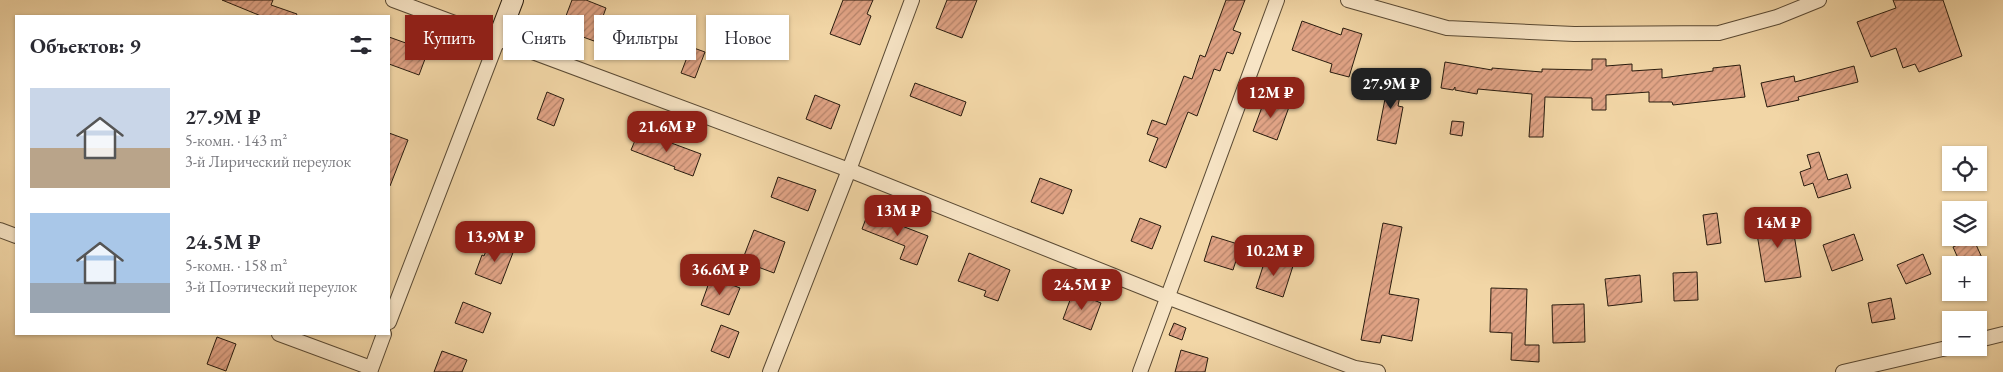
<!DOCTYPE html>
<html lang="ru">
<head>
<meta charset="utf-8">
<style>
  body { margin:0; font-family:"EB Garamond",serif; background:#f7f7f7; color:#2b2b33; height:100vh; display:flex; flex-direction:column; font-size:19px; white-space:nowrap }
  * { box-sizing:border-box; margin:0 }
  p { font-size:16px; color:#7c7c81 }
  .icon { flex:none; width:28px; height:28px; fill:none; stroke:currentColor; stroke-width:2; stroke-linecap:round; stroke-linejoin:round }
  .map { position:relative; flex:1; overflow:hidden }
  .drawer { position:absolute; left:15px; top:15px; width:375px; height:320px; display:flex; flex-direction:column; background:#fff; border-radius:0px; box-shadow:0 1px 4px #0004 }
  .drawer>* { flex:none }
  .guide { position:absolute; left:405px; top:15px; width:475px; height:45px; display:flex; gap:10px }
  .tools { position:absolute; left:1942px; top:146px; display:grid; gap:10px }
  .tools a { display:grid; place-items:center; width:45px; height:45px; border-radius:0px; background:#fff; box-shadow:0 1px 4px #0004; font-size:25px }
  .price { position:absolute; translate:-50% -42px; padding:0 11px; border-radius:10px; background:#8f2418; color:#fff; font-size:16px; line-height:32px; filter:drop-shadow(0 1px 2px #0008) }
  .price::after { content:''; position:absolute; left:50%; top:30px; width:15px; height:11px; margin-left:-8px; background:inherit; clip-path:polygon(0 0,100% 0,50% 100%) }
  .price.on { background:#222; color:#fff }
  ul { padding:0; list-style:none }
  li { display:flex; align-items:center; gap:15px; height:125px; padding:0 15px }
  li span { display:grid; place-items:center; flex:none; width:140px; height:100px; border-radius:0px; color:#555 }
  li>.icon { margin-inline-start:auto }
  span .icon { width:60px; height:60px; fill:#fffc; stroke-width:1 }
  li b { font-size:21px }
  h2 { display:flex; justify-content:space-between; align-items:center; height:60px; padding:0 15px; font-size:21px }
  .chip { padding:0 18px; border-radius:0px; background:#fff; box-shadow:0 1px 4px #0004; font-size:18px; line-height:45px }
  .chip.on { background:#8f2418; color:#fff }
  .map>svg:first-child { display:block }
  .building { fill:url(#building-hatch); stroke:#281b0e }
  .lines { fill:none; stroke-linecap:round; stroke-linejoin:round }
  .street-casing { stroke:#5a4a34; stroke-width:16 }
  .secondary-casing { stroke:#281b0e; stroke-width:22 }
  .street { stroke:#f7e4c5; stroke-width:14 }
  .secondary { stroke:#f7e4c5; stroke-width:20 }
</style>
</head>
<body>
<div class="map">
<svg width="2003" height="372" viewBox="0 0 2003 372">
  <defs>
    <pattern id="building-hatch" width="6" height="6" patternUnits="userSpaceOnUse" patternTransform="scale(1.25)"><rect width="6" height="6" fill="#e0a385"/><path d="M-1 1l2-2M0 6l6-6M5 7l2-2" fill="none" stroke="#b6846b"/></pattern>
  </defs>
  <rect width="100%" height="100%" fill="#f2d6a6"/>
  <filter id="stains"><feTurbulence type="fractalNoise" baseFrequency=".004" numOctaves="4"/><feColorMatrix values="0 0 0 0 .2 0 0 0 0 .09 0 0 0 0 .02 0 0 0 .5 -.17"/></filter>
  <radialGradient id="worn" r=".72"><stop offset=".6" stop-color="#630" stop-opacity="0"/><stop offset="1" stop-color="#630" stop-opacity=".3"/></radialGradient>
  <g class="building">
    <path d="M222 0H273L271 5 297 14 296 16H261Z"/>
    <path d="M572 0H586L606 8 594 41 561 29Z"/>
    <path d="M843 0H873L867 14 871 16 860 45 830 34Z"/>
    <path d="M947 0H977L962 38 936 28Z"/>
    <path d="M1226 0H1245L1233 30 1241 33 1233 54 1227 52 1220 71 1214 69 1197 116 1188 112 1166 168 1149 161 1158 138 1147 134 1152 120 1166 125 1184 76 1192 79 1200 55 1205 57Z"/>
    <path d="M1893 0H1943L1962 56 1919 72 1915 64 1903 68 1896 48 1871 57 1857 22 1896 8Z"/>
    <path d="M1302 21 1341 35 1343 28 1362 34 1349 77 1330 72 1332 64 1292 50Z"/>
    <path d="M389 37 428 51 419 75 389 64Z"/>
    <path d="M691 47 705 52 695 78 681 73Z"/>
    <path d="M1592 59H1606V66L1632 64V71L1662 69V78L1713 71V68L1740 65 1745 97 1673 105 1672 102H1649V92L1606 95V110H1592V98L1545 97 1543 137H1529L1532 94 1478 89 1477 94 1455 90V87L1453 90 1441 88 1445 62 1492 70V68L1542 72V69L1592 70Z"/>
    <path d="M1854 66 1858 82 1798 97 1799 100 1767 107 1761 83 1794 76 1795 82Z"/>
    <path d="M1384 75 1403 79 1398 106 1403 107 1396 144 1377 140 1385 99 1379 98Z"/>
    <path d="M915 83 966 102 961 116 910 96Z"/>
    <path d="M547 92 564 99 554 126 537 119Z"/>
    <path d="M815 95 840 105 831 129 806 119Z"/>
    <path d="M1265 99 1289 107 1277 140 1253 131Z"/>
    <path d="M1452 121 1464 122 1462 136 1450 134Z"/>
    <path d="M639 131 701 154 693 176 674 169 675 167 631 150Z"/>
    <path d="M389 133 408 140 390 186H389Z"/>
    <path d="M1819 152 1828 180 1847 174 1851 188 1818 198 1813 183 1804 186 1800 172 1811 168 1807 155Z"/>
    <path d="M778 177 816 190 808 211 771 197Z"/>
    <path d="M1040 178 1072 190 1063 214 1031 202Z"/>
    <path d="M868 213 928 236 917 265 900 259 905 246 862 229Z"/>
    <path d="M1717 213 1721 243 1707 245 1703 215Z"/>
    <path d="M1791 216 1801 277 1765 282 1755 222Z"/>
    <path d="M1140 218 1161 226 1152 249 1131 241Z"/>
    <path d="M1383 223 1402 227 1389 294 1419 299 1412 341 1382 335 1380 343 1361 340Z"/>
    <path d="M754 230 785 242 774 273 742 261Z"/>
    <path d="M1854 234 1863 260 1832 271 1823 245Z"/>
    <path d="M1212 236 1241 245 1233 270 1204 261Z"/>
    <path d="M1973 238 1983 260 1972 265H1961L1953 247Z"/>
    <path d="M490 241 514 250 501 284 475 274 482 255 484 256Z"/>
    <path d="M969 253 1010 270 998 301 984 296 986 291 958 281Z"/>
    <path d="M1923 254 1931 274 1906 284 1897 265Z"/>
    <path d="M1266 257 1293 266 1283 297 1256 288Z"/>
    <path d="M1697 272 1698 300 1674 301 1673 273Z"/>
    <path d="M1640 275 1642 302 1608 306 1605 279Z"/>
    <path d="M711 277 740 288 729 315 701 305Z"/>
    <path d="M1491 288 1527 289 1525 345H1539V362L1511 360 1512 333 1490 332Z"/>
    <path d="M1073 292 1101 303 1091 330 1063 319Z"/>
    <path d="M1891 298 1895 319 1872 323 1868 303Z"/>
    <path d="M463 302 491 313 483 333 455 323Z"/>
    <path d="M1584 304 1585 342 1553 343 1552 305Z"/>
    <path d="M1174 323 1186 328 1182 340 1169 335Z"/>
    <path d="M721 325 739 332 729 358 711 351Z"/>
    <path d="M217 337 236 344 226 371 207 364Z"/>
    <path d="M1181 350 1208 358 1205 372H1175Z"/>
    <path d="M442 351 467 360 462 372H434Z"/>
  </g>
  <g class="lines">
    <defs>
      <g id="street">
        <path d="M393 0 849 170 1167 297 1355 368 1378 372"/>
        <path d="M1348 0 1447 28 1574 34 1719 33 1777 17 1819 0"/>
        <path d="M0 230 16 236"/>
        <path d="M389 322 498 39"/>
        <path d="M279 334 371 368"/>
        <path d="M1979 340 2003 334"/>
        <path d="M370 372 384 334"/>
        <path d="M770 372 849 170 912 0"/>
        <path d="M1140 372 1277 0"/>
        <path d="M1843 372 1951 347"/>
      </g>
      <path id="secondary" d="M498 39 513 0"/>
    </defs>
    <use href="#street" class="street-casing"/>
    <use href="#secondary" class="secondary-casing"/>
    <use href="#street" class="street"/>
    <use href="#secondary" class="secondary"/>
  </g>
  <rect width="100%" height="100%" filter="url(#stains)"/>
  <rect width="100%" height="100%" fill="url(#worn)"/>
</svg>
<div class="tools">
<a><svg class="icon" aria-label="locate" viewBox="0 0 24 24"><circle cx="12" cy="12" r="6"/><path d="M12 2v4M12 18v4M2 12h4M18 12h4"/></svg></a>
<a><svg class="icon" aria-label="layers" viewBox="0 0 24 24"><path d="M12 4l9 5-9 5-9-5zM3 14l9 5 9-5"/></svg></a>
<a>+</a>
<a>−</a>
</div>
<b class="price on" style="left:1391px;top:110px">27.9M ₽</b>
<b class="price" style="left:1271px;top:119px">12M ₽</b>
<b class="price" style="left:667px;top:153px">21.6M ₽</b>
<b class="price" style="left:898px;top:237px">13M ₽</b>
<b class="price" style="left:1778px;top:249px">14M ₽</b>
<b class="price" style="left:495px;top:263px">13.9M ₽</b>
<b class="price" style="left:1274px;top:277px">10.2M ₽</b>
<b class="price" style="left:720px;top:296px">36.6M ₽</b>
<b class="price" style="left:1082px;top:311px">24.5M ₽</b>
<div class="guide">
<a class="chip on">Купить</a>
<a class="chip">Снять</a>
<a class="chip">Фильтры</a>
<a class="chip">Новое</a>
</div>
<section class="drawer">
<h2>Объектов: 9<svg class="icon" aria-label="filters" viewBox="0 0 24 24"><path d="M4 7h16M4 17h16"/><circle cx="9" cy="7" r="2"/><circle cx="15" cy="17" r="2"/></svg></h2>
<ul>
<li><span style="background:linear-gradient(#c9d6e8 60%,#b9a48a 0)"><svg class="icon" aria-label="home" viewBox="0 0 24 24"><path d="M3 11l9-7 9 7M6 9v11h12V9"/></svg></span><div><b>27.9M ₽</b><p>5-комн. · 143 m²</p><p>3-й Лирический переулок</p></div></li>
<li><span style="background:linear-gradient(#a9c7e8 70%,#9aa5b1 0)"><svg class="icon" aria-label="home" viewBox="0 0 24 24"><path d="M3 11l9-7 9 7M6 9v11h12V9"/></svg></span><div><b>24.5M ₽</b><p>5-комн. · 158 m²</p><p>3-й Поэтический переулок</p></div></li>
</ul>
</section>
</div>
</body>
</html>
